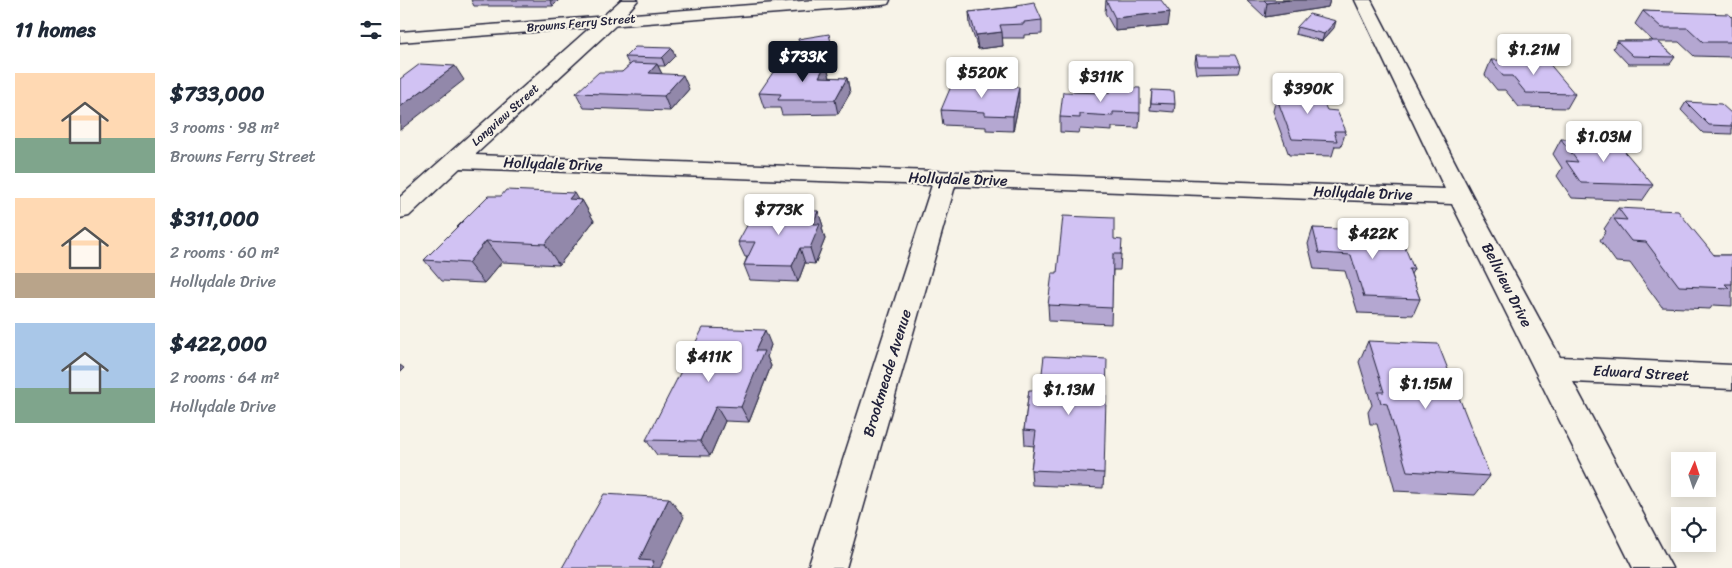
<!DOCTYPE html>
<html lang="en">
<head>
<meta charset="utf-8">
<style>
  body { margin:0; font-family:Sriracha,sans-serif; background:#f6f6f7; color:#1f2937; height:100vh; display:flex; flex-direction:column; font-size:19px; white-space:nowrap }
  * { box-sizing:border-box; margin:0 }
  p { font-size:16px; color:#747a83 }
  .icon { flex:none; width:28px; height:28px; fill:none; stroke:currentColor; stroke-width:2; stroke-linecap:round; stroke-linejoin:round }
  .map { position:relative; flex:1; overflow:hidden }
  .panel { display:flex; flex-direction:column; background:#fff; width:400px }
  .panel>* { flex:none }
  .needle { width:32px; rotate:3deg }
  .buttons { position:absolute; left:1271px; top:452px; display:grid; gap:10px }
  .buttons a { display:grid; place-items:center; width:45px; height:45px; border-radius:0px; background:#fff; box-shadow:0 2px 12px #0003; font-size:25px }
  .price { position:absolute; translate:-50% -42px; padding:0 11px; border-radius:5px; background:#fff; color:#222; font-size:16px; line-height:32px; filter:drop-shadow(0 1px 2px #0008) }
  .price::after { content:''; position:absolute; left:50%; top:30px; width:15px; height:11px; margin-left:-8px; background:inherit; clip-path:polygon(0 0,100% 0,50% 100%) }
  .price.on { background:#111827; color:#fff }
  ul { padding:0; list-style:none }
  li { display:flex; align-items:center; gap:15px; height:125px; padding:0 15px }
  li span { display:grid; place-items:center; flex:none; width:140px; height:100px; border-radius:0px; color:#555 }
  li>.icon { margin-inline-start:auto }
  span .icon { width:60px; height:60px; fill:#fffc; stroke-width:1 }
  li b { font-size:21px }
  h2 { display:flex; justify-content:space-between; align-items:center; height:60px; padding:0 15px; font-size:21px }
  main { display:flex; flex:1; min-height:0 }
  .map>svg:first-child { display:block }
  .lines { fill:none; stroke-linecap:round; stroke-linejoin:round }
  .street-casing { stroke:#22223b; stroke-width:3 }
  .secondary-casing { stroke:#22223b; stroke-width:3 }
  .street { fill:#f7f3e8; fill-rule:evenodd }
  .secondary { fill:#f7f3e8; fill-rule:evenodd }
  .wall { fill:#b4a7d1; stroke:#22223b }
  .shaded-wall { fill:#9288aa; stroke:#22223b }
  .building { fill:#d1c2f3; stroke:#22223b }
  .labels { text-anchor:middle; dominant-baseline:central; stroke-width:4; stroke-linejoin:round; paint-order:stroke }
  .far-street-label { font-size:12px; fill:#22223b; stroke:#f7f3e8 }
  .street-label { font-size:15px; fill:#22223b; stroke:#f7f3e8 }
</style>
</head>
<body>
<main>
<section class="panel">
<h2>11 homes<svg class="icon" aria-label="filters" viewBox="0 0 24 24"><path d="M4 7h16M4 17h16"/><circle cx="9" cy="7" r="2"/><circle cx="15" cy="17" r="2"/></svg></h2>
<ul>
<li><span style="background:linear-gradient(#ffd9b3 65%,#7fa58c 0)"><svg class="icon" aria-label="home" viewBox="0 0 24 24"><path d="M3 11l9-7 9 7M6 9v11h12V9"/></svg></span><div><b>$733,000</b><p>3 rooms · 98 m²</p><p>Browns Ferry Street</p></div></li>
<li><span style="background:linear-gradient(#ffd9b3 75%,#b9a48a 0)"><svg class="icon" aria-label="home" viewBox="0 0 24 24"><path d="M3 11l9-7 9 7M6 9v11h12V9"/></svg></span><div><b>$311,000</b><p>2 rooms · 60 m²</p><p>Hollydale Drive</p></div></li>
<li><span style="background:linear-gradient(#a9c7e8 65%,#7fa58c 0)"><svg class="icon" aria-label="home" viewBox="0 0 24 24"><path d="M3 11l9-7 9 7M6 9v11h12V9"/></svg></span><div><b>$422,000</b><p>2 rooms · 64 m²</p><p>Hollydale Drive</p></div></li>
</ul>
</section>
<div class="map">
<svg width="1332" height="568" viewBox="0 0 1332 568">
  <rect width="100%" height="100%" fill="#f7f3e8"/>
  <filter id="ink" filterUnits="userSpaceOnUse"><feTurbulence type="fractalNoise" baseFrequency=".02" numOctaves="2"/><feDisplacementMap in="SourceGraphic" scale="10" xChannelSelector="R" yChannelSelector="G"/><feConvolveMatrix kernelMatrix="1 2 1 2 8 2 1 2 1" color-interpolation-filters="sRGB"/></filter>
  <g filter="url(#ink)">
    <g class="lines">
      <defs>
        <path id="street" d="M221 0H238L216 25 75 155 1045 189 955 0H971L1073 197 1160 357 1332 365V389L1173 382 1272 568H1233L1052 204 555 186 446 568H408L532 185 60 168 9 216 0 218V197Z"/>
        <path id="secondary" d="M415 0H490L488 4 482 5 0 42V32Z"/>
      </defs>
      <use href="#street" class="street-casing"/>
      <use href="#secondary" class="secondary-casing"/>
      <use href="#street" class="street"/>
      <use href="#secondary" class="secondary"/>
    </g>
    <g class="wall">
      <path d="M71 0H159L153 6H74Z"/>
      <path d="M706 0 768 26 715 31 705 13Z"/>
      <path d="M847 0H930L928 7 865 17Z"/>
      <path d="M617 5 642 20V34L624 35V38H602L603 46 578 49 570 25 569 12 617 7Z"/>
      <path d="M1243 11 1332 17V57L1294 56 1279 42H1258L1275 57 1270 64H1228L1213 48 1217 41H1253L1235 24Z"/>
      <path d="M897 27 934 28 922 41 895 34Z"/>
      <path d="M272 48 275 56 265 66H258L262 74 289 89 270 111 184 108 176 93 222 72 230 65H229L225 57Z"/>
      <path d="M796 55 840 66 838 73 797 74 795 62Z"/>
      <path d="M1091 60 1175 94 1167 108 1119 107 1105 90H1097L1085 75Z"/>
      <path d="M426 63 430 78H447L450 93 438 114 382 115 380 108H364L359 93Z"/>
      <path d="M879 87 927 110 946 131 941 146H935L932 156 889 155 873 111Z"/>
      <path d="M752 90 775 104 774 112 750 110Z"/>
      <path d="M709 93 740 113 739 128 712 127V131L680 129 679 133 660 132V117Z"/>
      <path d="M619 102 613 131 586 130V127L543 125 541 110Z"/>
      <path d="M1286 102 1332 114V134L1303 133 1281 110Z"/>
      <path d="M1161 139 1253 185 1242 201 1172 198 1157 176 1162 168 1153 154Z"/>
      <path d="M178 200H182L194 221 159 265 102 262 84 283 42 281 24 260Z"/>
      <path d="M1218 208 1314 255H1332V306L1313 305 1310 309 1262 307 1230 263 1216 262 1200 240 1206 231 1204 229Z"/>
      <path d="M418 211 423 226 422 228 425 239 415 264 405 263 398 282 350 280 344 265 347 257H345L338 242Z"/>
      <path d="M913 228 999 243 1014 269 1011 274 1020 299 1013 315 958 313 945 271 914 269 908 244Z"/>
      <path d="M714 239 721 254 720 270H713L711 324 649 321 648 305 657 273Z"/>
      <path d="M968 341 1090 476 1075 495 995 491 977 424H970L968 412 972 405 959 362Z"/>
      <path d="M371 345 367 357 371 366 349 422 325 421 310 456 257 455 246 440Z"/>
      <path d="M629 390 704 473 703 488 632 485 631 470 634 446 625 445 624 430Z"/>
    </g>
    <g class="shaded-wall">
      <path d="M150 0H159L153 6Z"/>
      <path d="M889 0H930L928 7 865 17 867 3Z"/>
      <path d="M770 12 768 26 715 31V18Z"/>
      <path d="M936 21 934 28 922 41 924 34Z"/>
      <path d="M602 32 603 46 578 49 576 35Z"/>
      <path d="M272 48 275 56 265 66 262 58Z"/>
      <path d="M433 50 435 57 404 62 402 55Z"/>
      <path d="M426 63 430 78 419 77Z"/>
      <path d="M257 64 264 78 249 73Z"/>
      <path d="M55 66 64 80 0 130V107Z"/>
      <path d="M283 75 289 89 270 111 264 96Z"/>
      <path d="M447 78 450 93 438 114 435 100Z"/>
      <path d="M619 87V102L613 131V116Z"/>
      <path d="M174 193 180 203 182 200 194 221 159 265 145 244 169 199Z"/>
      <path d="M418 211 423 226 422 228 425 239 415 264 410 248 413 224Z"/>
      <path d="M86 241 102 262 84 283 68 263Z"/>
      <path d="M400 248 405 263 398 282 392 266Z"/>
      <path d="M365 330 371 345 367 357 371 366 349 422 341 407 355 351Z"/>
      <path d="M0 365 4 368 0 372Z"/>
      <path d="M316 406 325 421 310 456 300 441Z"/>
      <path d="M269 498 284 517 260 568H246L239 560Z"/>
    </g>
    <g class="building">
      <path d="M706 0H761L770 12 715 18Z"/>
      <path d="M864 0H889L867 3Z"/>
      <path d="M634 2 642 20 624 22V24L600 25 602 32 576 35 569 12 618 7 617 5Z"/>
      <path d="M1243 11 1329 14 1332 17V42H1303L1288 28H1262Z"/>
      <path d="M909 14 936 21 924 34 897 27Z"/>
      <path d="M429 34 433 50 402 55 398 39Z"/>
      <path d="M1217 41H1257L1275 57 1233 56Z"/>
      <path d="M235 47 272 48 262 58 225 57Z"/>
      <path d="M796 55H835L840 66H798Z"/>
      <path d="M1091 60 1147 61 1175 94 1126 93 1112 76H1103Z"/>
      <path d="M380 62 426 63 419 77 447 78 435 100H378L381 94 359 93Z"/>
      <path d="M232 63 257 64 249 73 283 75 264 96 176 93 199 72H222Z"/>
      <path d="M20 64 55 66 0 107V79Z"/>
      <path d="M552 84 619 87 613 116 585 115V112L541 110Z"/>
      <path d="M709 87 740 88V113L713 112V116L680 114V118L660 117 663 92 709 93Z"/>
      <path d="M879 87 916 88 927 110 937 111 946 131H934L937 141 892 139 876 96H882Z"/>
      <path d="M752 90 774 91 775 104 751 103Z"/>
      <path d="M1286 102 1321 104 1332 114V126L1309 125Z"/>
      <path d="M1161 139 1216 141 1253 185 1181 183 1166 161 1178 162Z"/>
      <path d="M106 190 174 193 169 199 182 200 145 244 86 241 68 263 24 260 88 196H101Z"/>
      <path d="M1218 208 1278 211 1314 255H1332V284H1325L1329 288 1279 286 1246 242 1231 241 1214 219 1227 220Z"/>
      <path d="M356 209 418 211 413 224H420L410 248H400L392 266 344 265 355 242H338Z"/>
      <path d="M663 216 714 218V239L722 240 721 254H713L712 308 648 305 652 273H657Z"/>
      <path d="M913 228 994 231 999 243H1003L1014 269H1009L1020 299 964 297 951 255 919 253Z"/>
      <path d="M303 328 365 330 355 351H364L341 407 316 406 300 441 246 440Z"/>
      <path d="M968 341 1038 344 1090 476 1007 471 987 404 981 403 978 392H984Z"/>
      <path d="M644 356 707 359 704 473 631 470 636 431 624 430 629 390H640Z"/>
      <path d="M204 494 269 498 239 560 254 561 251 568H162Z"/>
    </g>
  </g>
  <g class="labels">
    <g class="far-street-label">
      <text transform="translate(181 23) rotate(-5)">Browns Ferry Street</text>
      <text transform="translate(105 115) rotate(-42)">Longview Street</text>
    </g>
    <g class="street-label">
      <text transform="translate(153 164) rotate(2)">Hollydale Drive</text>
      <text transform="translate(558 179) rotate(2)">Hollydale Drive</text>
      <text transform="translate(963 193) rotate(2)">Hollydale Drive</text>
      <text transform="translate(1107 285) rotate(63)">Bellview Drive</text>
      <text transform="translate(487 373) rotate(-73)">Brookmeade Avenue</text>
      <text transform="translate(1241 373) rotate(3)">Edward Street</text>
    </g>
  </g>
</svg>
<div class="buttons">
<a><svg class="needle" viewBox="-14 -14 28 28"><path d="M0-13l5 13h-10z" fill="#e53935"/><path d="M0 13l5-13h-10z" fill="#747a83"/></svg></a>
<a><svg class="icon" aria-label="locate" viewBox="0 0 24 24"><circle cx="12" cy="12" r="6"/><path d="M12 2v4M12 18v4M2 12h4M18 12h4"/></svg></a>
</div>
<b class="price" style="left:1134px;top:76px">$1.21M</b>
<b class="price on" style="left:403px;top:83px">$733K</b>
<b class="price" style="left:582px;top:99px">$520K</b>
<b class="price" style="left:701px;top:103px">$311K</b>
<b class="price" style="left:908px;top:115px">$390K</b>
<b class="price" style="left:1204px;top:163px">$1.03M</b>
<b class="price" style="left:379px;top:236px">$773K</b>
<b class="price" style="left:973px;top:260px">$422K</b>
<b class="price" style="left:309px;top:383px">$411K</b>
<b class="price" style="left:1026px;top:410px">$1.15M</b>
<b class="price" style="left:669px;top:416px">$1.13M</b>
</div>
</main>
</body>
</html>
